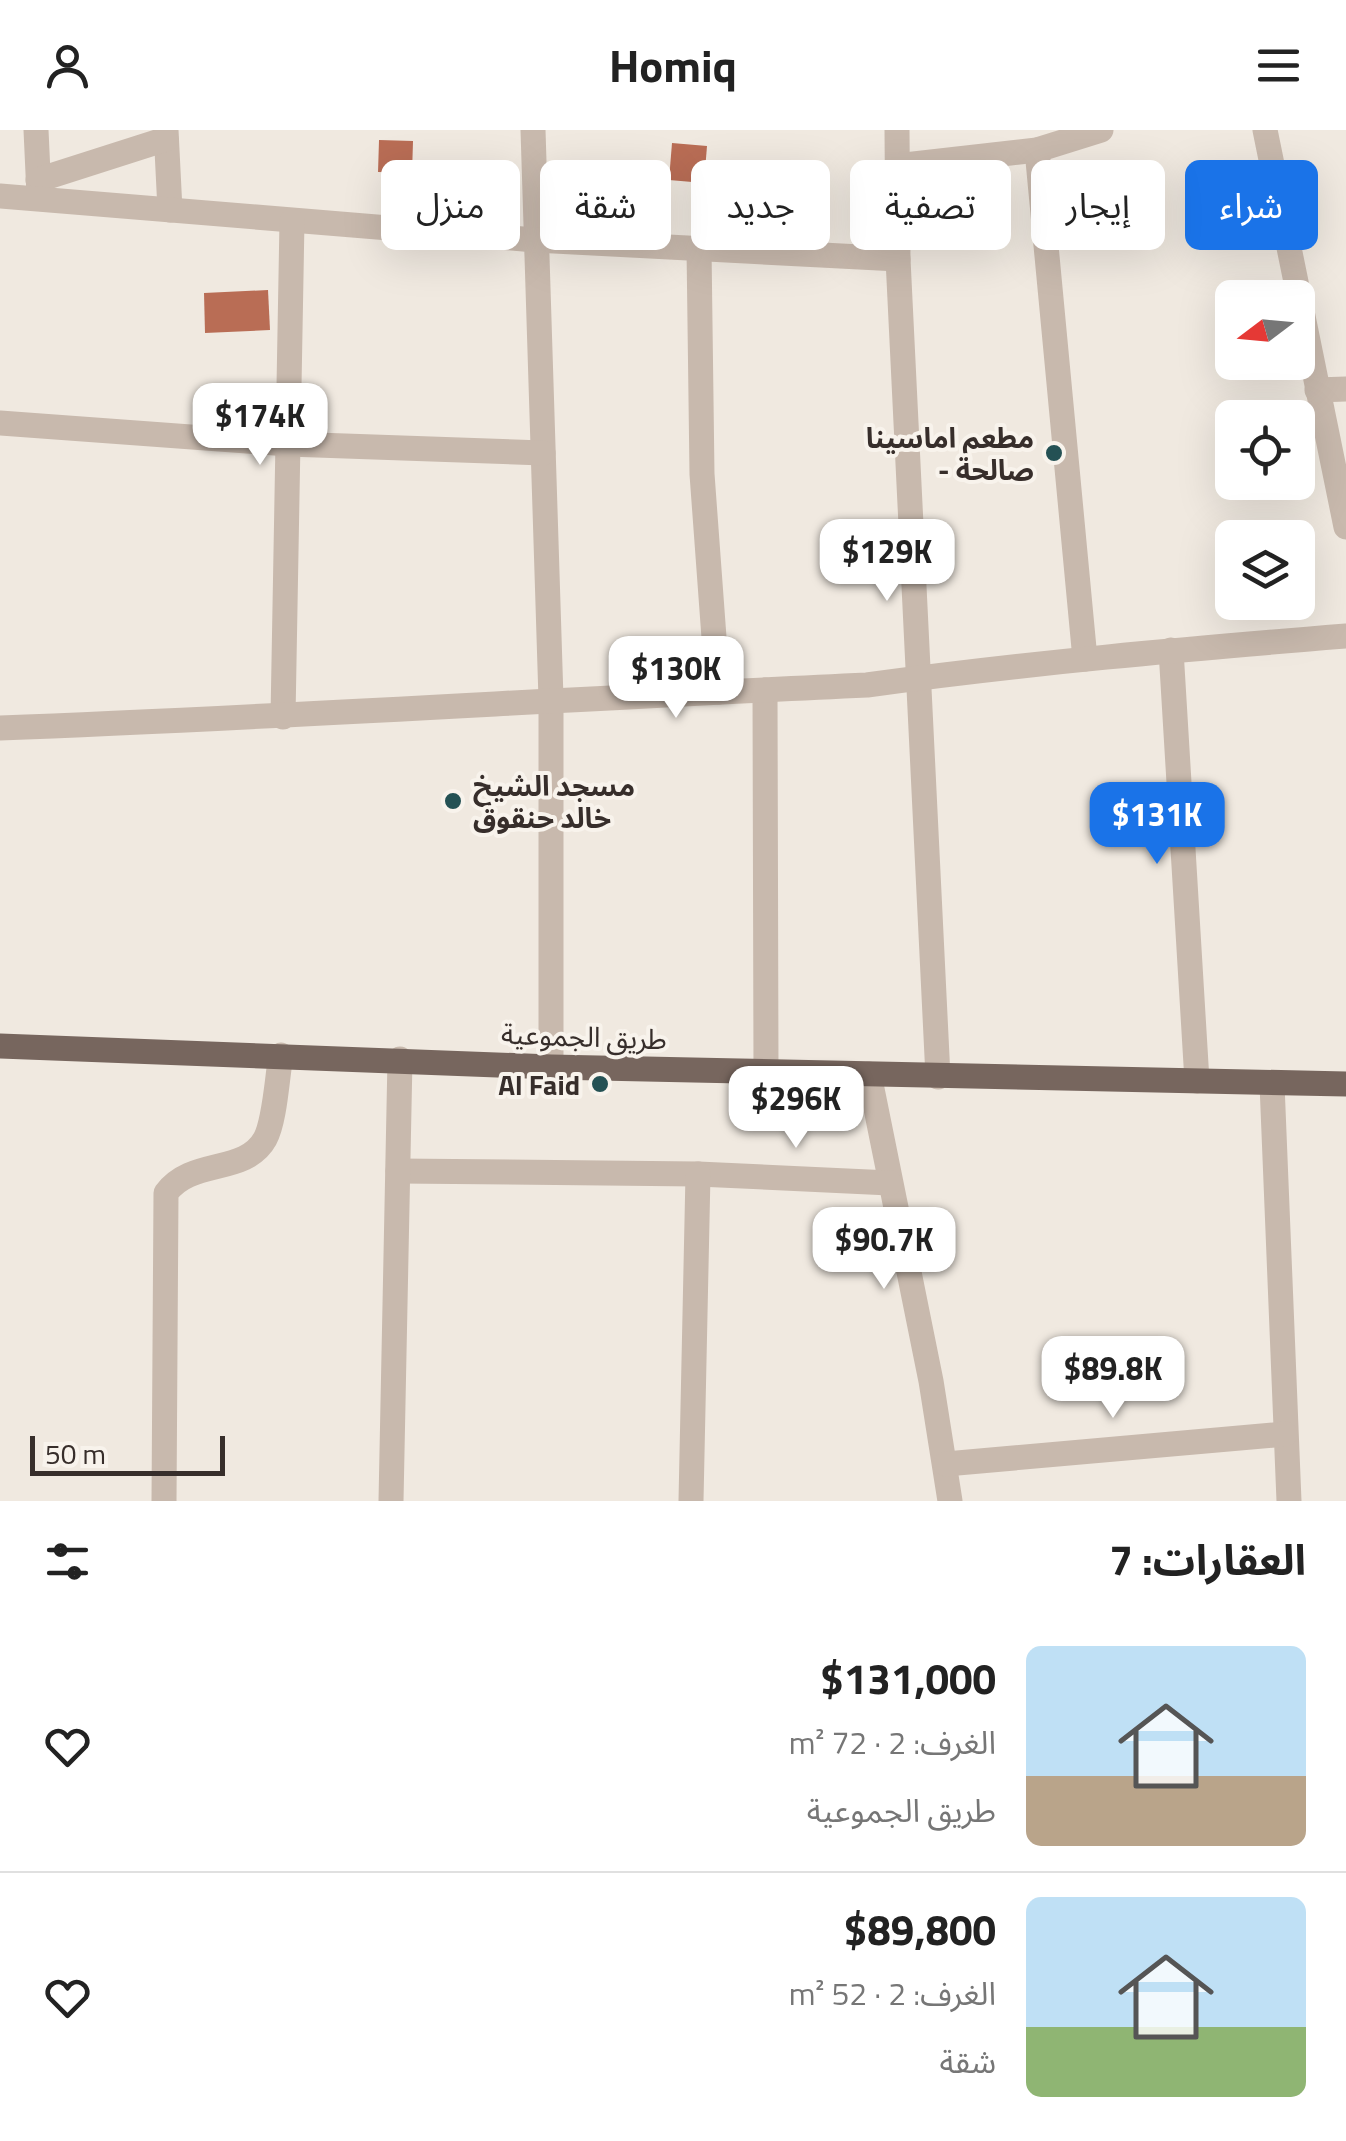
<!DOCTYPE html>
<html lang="ar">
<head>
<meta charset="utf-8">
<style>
  body { margin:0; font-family:"Titillium Web","Noto Sans Arabic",sans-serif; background:#f6f6f6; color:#222; direction:rtl; height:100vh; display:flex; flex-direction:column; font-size:38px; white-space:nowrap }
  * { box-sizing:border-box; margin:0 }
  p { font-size:32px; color:#767676 }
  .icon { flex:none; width:55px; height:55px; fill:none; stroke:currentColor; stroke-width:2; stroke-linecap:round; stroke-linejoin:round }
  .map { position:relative; height:1371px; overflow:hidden; direction:ltr }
  .panel { display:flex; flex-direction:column; background:#fff; flex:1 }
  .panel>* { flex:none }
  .hud { position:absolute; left:30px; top:30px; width:1288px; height:90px; direction:rtl; display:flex; gap:20px }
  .needle { width:65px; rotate:254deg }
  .fabs { position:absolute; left:1215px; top:150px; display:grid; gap:20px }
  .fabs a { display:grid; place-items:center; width:100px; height:100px; border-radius:15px; background:#fff; box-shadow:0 10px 40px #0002; font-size:50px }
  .scale { position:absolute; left:30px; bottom:25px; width:195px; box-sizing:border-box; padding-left:10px; border:5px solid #372e2b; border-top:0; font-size:28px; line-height:35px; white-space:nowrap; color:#372e2b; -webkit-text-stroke:8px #f8f3ec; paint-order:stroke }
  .price { position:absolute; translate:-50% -85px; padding:0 22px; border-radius:20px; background:#fff; color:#222; font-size:32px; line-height:65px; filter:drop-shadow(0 2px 5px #0008) }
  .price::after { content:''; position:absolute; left:50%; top:60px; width:30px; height:22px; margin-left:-15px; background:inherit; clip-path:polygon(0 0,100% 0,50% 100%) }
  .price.on { background:#1a73e8; color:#fff }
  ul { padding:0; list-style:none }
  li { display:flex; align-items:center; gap:30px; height:250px; padding:0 40px }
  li+li { border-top:2px solid #e0e0e0 }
  li span { display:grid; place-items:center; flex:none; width:280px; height:200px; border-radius:15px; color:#555 }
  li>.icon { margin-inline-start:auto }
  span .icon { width:120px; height:120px; fill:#fffc; stroke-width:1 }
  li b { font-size:42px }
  h2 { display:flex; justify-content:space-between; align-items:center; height:120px; padding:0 40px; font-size:42px }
  .tag { padding:0 35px; border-radius:15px; background:#fff; box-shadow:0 10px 40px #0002; font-size:35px; line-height:90px }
  .tag.on { background:#1a73e8; color:#fff }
  header { display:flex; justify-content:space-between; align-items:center; height:130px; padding:0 40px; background:#fff; font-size:45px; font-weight:700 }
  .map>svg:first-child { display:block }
  .building { fill:#b96d55 }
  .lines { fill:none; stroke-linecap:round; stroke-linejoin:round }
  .minor { stroke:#c8b9ad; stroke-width:25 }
  .major { stroke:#77665e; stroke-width:25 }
  .poi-dot { fill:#245154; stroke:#f8f3ec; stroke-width:4 }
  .labels { text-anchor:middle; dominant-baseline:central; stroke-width:8; stroke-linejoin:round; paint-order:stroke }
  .poi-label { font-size:28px; font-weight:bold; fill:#372e2b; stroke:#f8f3ec; text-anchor:end }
  .street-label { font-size:28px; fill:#372e2b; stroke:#f8f3ec }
</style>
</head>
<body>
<header><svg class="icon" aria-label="menu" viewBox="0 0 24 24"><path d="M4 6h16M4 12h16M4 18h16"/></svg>Homiq<svg class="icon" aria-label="person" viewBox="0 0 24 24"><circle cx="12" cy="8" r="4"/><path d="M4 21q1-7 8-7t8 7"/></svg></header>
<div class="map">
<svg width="1346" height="1371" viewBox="0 0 1346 1371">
  <rect width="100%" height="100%" fill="#f0e9e0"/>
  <g class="building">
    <path d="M379 10 413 11 412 43 378 42Z"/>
    <path d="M672 13 707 16 704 53 669 50Z"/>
    <path d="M479 34 511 35 510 66 478 65Z"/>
    <path d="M268 160 270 200 205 203 204 163Z"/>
  </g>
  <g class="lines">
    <g class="minor">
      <path d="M36 0 39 65"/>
      <path d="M166 0 170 80"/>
      <path d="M533 0 551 569V937"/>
      <path d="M897 0 898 129 938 947"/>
      <path d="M1265 0 1346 397"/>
      <path d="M1037 20 1085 529"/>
      <path d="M896 36 1037 20 1101 0"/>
      <path d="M38 50 166 9"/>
      <path d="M0 66 535 110 898 129"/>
      <path d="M699 118 702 344 718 562"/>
      <path d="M1317 260 1346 259"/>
      <path d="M0 293 288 314 543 323"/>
      <path d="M1171 520 1197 951"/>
      <path d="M765 560 766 942"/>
      <path d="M283 587 292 91"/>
      <path d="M0 598C289 587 578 568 867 555 1026 533 1186 519 1346 506"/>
      <path d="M869 944 931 1251 950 1371"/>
      <path d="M1272 954 1289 1371"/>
      <path d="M398 1041 698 1044 890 1053"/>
      <path d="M946 1334 1285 1304"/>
      <path d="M164 1371 166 1063C191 1028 245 1045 265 1009 275 991 277 947 281 925"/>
      <path d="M391 1371 400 929"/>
      <path d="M691 1371 698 1044"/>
    </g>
    <path class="major" d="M0 916 551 937 1346 954"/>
  </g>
  <g class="poi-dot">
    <circle cx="1054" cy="323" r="10"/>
    <circle cx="453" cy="671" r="10"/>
    <circle cx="600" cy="954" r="10"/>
  </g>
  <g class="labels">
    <g class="poi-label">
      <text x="1034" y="307">مطعم اماسينا<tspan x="1034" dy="32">- صالحة</tspan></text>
      <text x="473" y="655" text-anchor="start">مسجد الشيخ<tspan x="473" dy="32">خالد حنقوق</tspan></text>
      <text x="580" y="954">Al Faid</text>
    </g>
    <g class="street-label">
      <text transform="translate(584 906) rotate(2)">طريق الجموعية</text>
    </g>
  </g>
</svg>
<div class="fabs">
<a><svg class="needle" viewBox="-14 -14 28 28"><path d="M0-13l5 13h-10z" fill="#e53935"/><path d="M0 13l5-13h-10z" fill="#767676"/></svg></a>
<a><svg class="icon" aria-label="locate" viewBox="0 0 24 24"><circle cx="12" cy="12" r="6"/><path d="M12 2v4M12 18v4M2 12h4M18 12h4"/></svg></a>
<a><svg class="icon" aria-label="layers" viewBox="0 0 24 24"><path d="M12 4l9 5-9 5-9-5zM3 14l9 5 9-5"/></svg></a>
</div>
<div class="scale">50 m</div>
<b class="price" style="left:260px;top:338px">$174K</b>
<b class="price" style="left:887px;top:474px">$129K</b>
<b class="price" style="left:676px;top:591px">$130K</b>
<b class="price on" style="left:1157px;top:737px">$131K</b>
<b class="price" style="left:796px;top:1021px">$296K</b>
<b class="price" style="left:884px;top:1162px">$90.7K</b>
<b class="price" style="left:1113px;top:1291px">$89.8K</b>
<div class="hud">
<a class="tag on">شراء</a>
<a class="tag">إيجار</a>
<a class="tag">تصفية</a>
<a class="tag">جديد</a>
<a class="tag">شقة</a>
<a class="tag">منزل</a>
</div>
</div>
<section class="panel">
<h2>العقارات: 7<svg class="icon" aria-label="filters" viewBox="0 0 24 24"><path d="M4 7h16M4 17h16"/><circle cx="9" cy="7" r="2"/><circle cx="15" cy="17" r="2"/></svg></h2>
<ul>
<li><span style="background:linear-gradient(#bfe0f5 65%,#b9a48a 0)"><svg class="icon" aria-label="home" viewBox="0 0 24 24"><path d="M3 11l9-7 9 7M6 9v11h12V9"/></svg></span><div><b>$131,000</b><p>الغرف: 2 · 72 m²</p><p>طريق الجموعية</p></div><svg class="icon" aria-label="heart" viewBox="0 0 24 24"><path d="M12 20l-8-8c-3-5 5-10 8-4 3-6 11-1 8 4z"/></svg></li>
<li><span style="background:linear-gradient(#bfe0f5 65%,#8fb573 0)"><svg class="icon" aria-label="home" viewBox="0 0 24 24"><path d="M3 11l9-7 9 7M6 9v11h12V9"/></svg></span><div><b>$89,800</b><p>الغرف: 2 · 52 m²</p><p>شقة</p></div><svg class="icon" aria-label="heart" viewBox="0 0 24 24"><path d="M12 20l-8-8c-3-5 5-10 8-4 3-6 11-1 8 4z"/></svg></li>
</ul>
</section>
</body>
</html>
